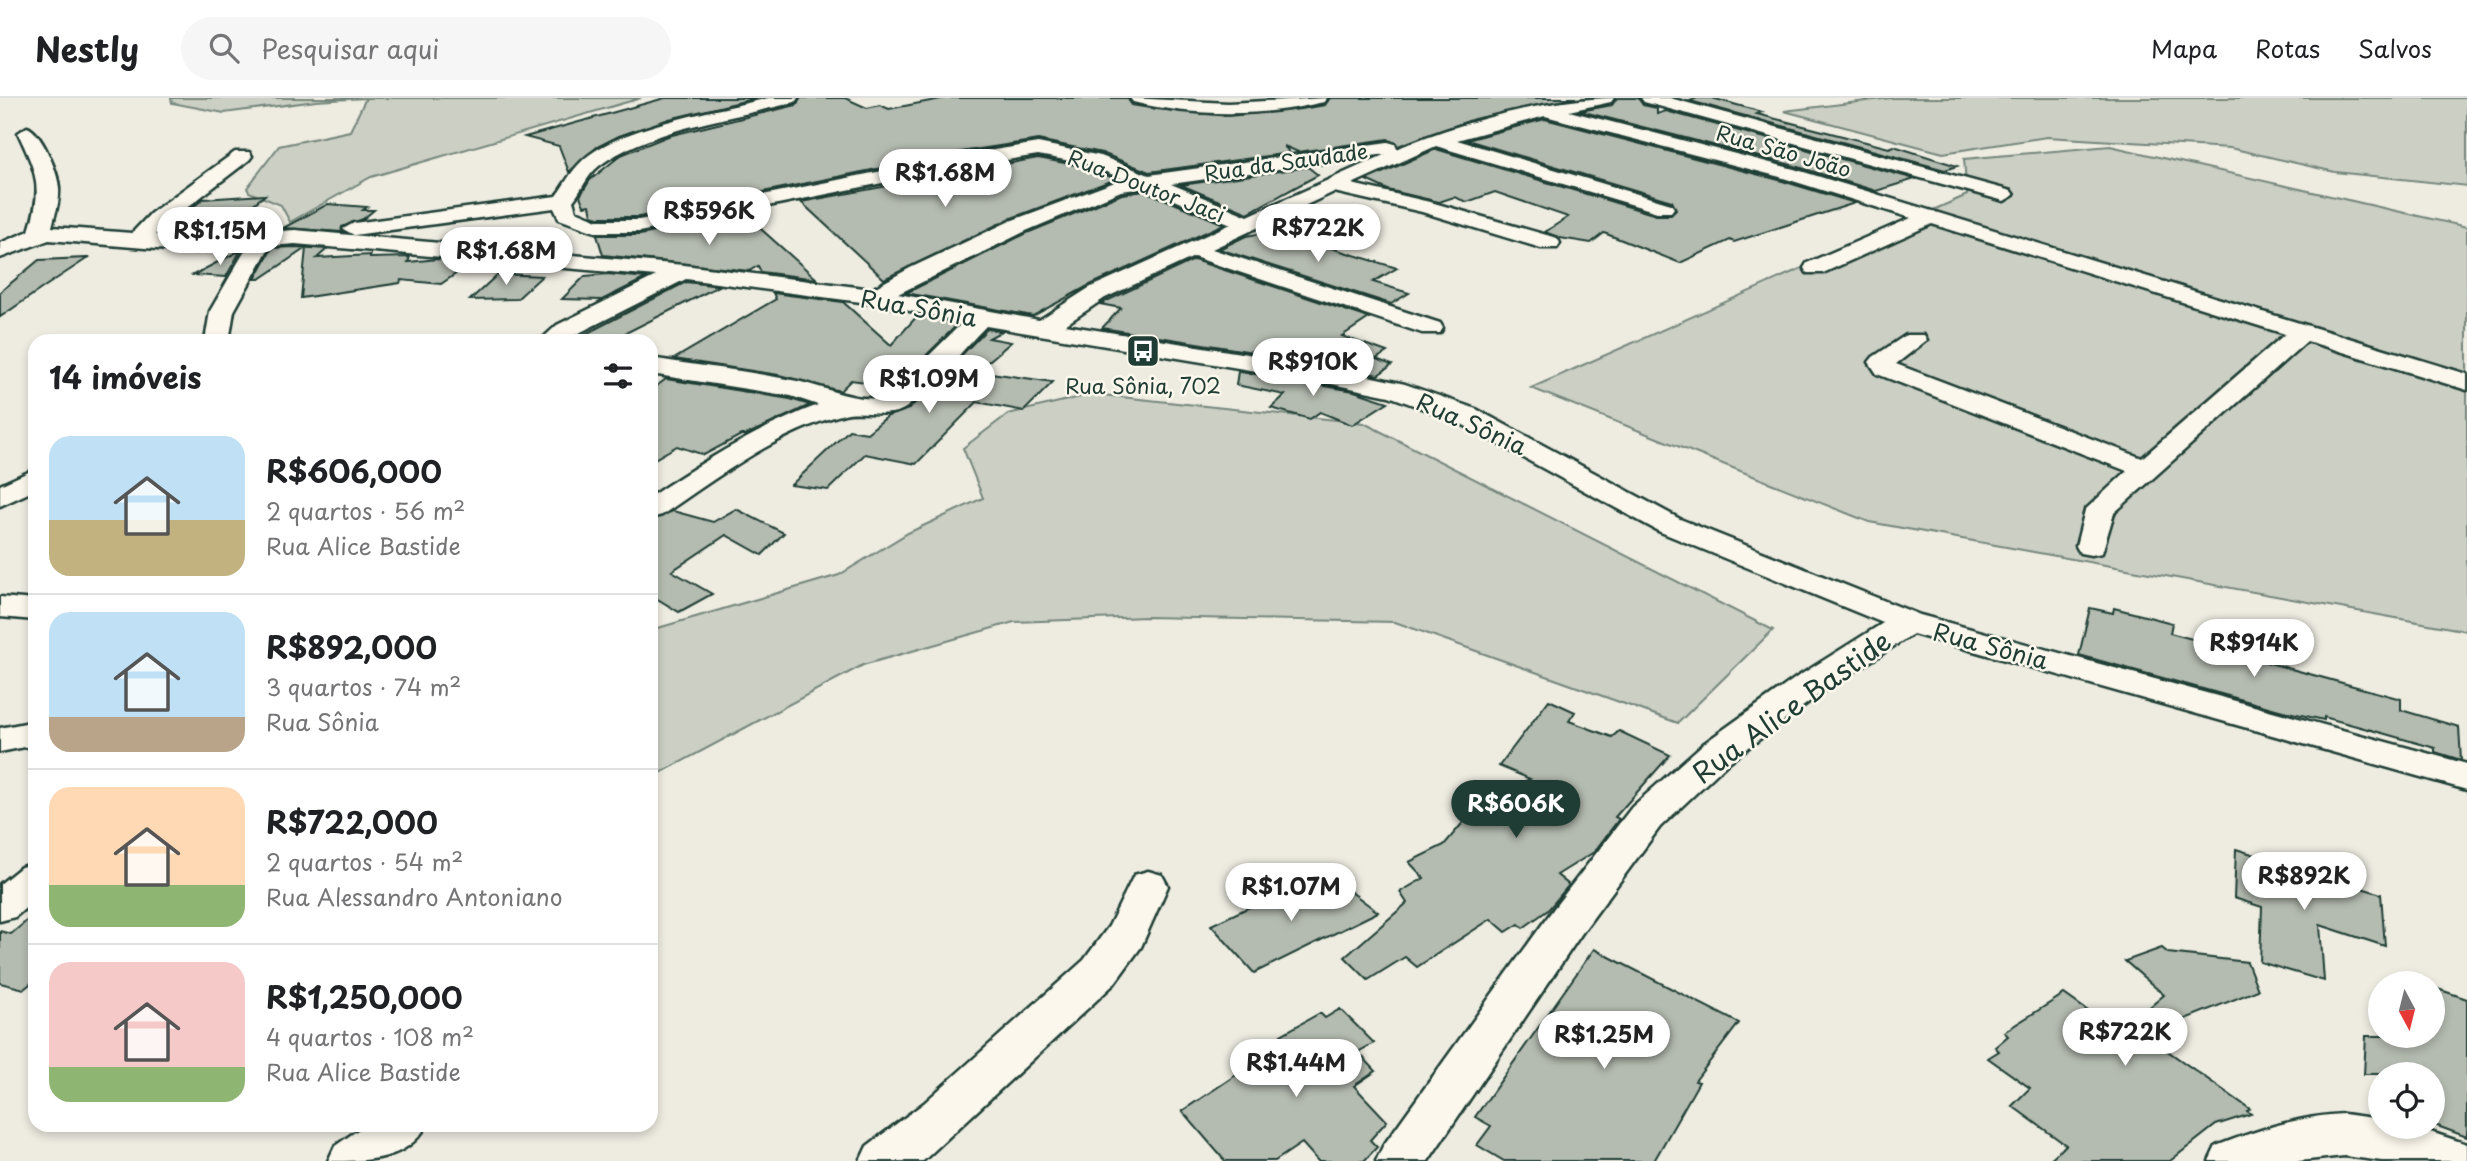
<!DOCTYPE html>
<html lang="pt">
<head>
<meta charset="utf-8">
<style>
  body { margin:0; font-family:"Playpen Sans",sans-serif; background:#f6f6f6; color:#202124; height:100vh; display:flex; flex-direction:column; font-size:26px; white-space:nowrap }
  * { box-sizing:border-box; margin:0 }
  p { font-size:23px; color:#757577 }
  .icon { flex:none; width:38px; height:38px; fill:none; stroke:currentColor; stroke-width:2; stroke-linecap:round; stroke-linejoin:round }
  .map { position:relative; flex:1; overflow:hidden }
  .drawer { position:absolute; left:28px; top:236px; width:630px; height:798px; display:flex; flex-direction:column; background:#fff; border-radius:21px; box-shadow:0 4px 10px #0003 }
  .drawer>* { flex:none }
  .needle { width:46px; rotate:173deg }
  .tools { position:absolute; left:2368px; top:873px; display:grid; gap:14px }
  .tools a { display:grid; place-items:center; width:77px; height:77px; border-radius:50%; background:#fff; box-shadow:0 4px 10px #0003; font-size:35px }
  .price { position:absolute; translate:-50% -60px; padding:0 16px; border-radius:24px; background:#fff; color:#222; font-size:23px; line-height:46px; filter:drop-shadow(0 2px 4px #0008) }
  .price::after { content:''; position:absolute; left:50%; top:42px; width:21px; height:16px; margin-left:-10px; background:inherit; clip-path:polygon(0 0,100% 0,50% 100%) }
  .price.current { background:#1f3d34; color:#fff }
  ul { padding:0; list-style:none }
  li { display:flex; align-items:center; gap:21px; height:175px; padding:0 21px }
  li+li { border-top:2px solid #e0e0e0 }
  li span { display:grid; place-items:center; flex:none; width:196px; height:140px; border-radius:21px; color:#555 }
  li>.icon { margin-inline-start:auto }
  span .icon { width:84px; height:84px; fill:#fffc; stroke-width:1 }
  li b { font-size:30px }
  h2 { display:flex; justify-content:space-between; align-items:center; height:84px; padding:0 21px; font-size:30px }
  header { display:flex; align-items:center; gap:42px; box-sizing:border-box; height:98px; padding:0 35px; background:#fff; border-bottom:2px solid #e0e0e0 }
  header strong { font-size:33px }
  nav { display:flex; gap:38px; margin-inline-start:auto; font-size:24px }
  .search { width:490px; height:63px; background:#f6f6f6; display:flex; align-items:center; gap:18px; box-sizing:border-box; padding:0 24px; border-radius:38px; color:#757577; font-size:26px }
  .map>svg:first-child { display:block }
  .green { fill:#cbcfc4; stroke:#75867c; stroke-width:2 }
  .building { fill:#b4bbb0; stroke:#1f3d34; stroke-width:2 }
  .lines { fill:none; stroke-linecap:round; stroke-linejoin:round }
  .minor-casing { stroke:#1f3d34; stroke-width:5 }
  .minor { fill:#fbf7ec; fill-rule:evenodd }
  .labels { text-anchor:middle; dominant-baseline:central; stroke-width:5; stroke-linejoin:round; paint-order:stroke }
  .far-street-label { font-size:21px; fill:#1f3d34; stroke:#fbf7ec }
  .far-poi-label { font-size:21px; fill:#1f3d34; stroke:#fbf7ec }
  .street-label { font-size:24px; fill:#1f3d34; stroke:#fbf7ec }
  .near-street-label { font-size:28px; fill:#1f3d34; stroke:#fbf7ec }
</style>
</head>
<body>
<header>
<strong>Nestly</strong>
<div class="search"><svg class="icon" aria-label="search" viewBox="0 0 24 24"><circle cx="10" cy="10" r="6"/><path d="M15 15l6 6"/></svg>Pesquisar aqui</div>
<nav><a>Mapa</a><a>Rotas</a><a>Salvos</a></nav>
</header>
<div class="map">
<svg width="2467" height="1063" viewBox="0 0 2467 1063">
  <rect width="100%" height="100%" fill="#eeece1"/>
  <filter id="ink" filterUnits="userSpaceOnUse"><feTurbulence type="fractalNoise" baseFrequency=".0143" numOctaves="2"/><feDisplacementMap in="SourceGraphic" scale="14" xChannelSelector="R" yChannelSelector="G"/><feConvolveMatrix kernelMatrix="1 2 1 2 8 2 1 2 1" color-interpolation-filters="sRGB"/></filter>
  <g filter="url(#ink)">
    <g class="green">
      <path d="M171 0H641L371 79 290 124 281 107 249 94 247 90 279 48 350 33 366 0 316 3 224 15 172 5Z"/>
      <path d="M1891 0H2467V88L2335 74 2230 50 2047 39 1943 55 1784 13Z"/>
      <path d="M2110 48 2467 129V533L1869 424 1531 290 1967 97 1964 61Z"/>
      <path d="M1093 296 1364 325 1773 532 1678 625 1395 524 1147 519 1014 524 863 567 651 680V532L839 477 908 435 983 400 963 350 1008 316Z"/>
    </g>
    <g class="building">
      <path d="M665 0H757L669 21 619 38 597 49 569 74 559 48 525 39Z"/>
      <path d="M801 0H845L867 10 880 7 889 11 946 0H1127L1132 7 1156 11 1228 18 1301 11 1325 7 1330 0H1576L1474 21 1398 48 1388 41 1298 54 1284 48 1290 55 1149 74 1102 55 1038 42 961 54 639 119H599L592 117 590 107 584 108 580 98 590 82 621 57 668 38 796 7Z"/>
      <path d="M1617 0H1638L1643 7 1657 10V16L1666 13 1915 81 1876 93 1795 68 1580 13 1612 7Z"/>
      <path d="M1697 0H1712L1762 14 1757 16 1889 50 1894 48 1957 68 1945 72 1690 3Z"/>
      <path d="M1545 21 1779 82 1855 105 1734 144 1730 142 1680 165 1604 135 1591 145 1560 140 1545 134 1568 119 1495 94 1467 104 1454 99 1439 104 1388 92 1366 82 1436 51 1656 117H1671L1676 112 1672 103 1467 42Z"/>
      <path d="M1038 60 1086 69 1116 81 1009 121 884 181 801 104Z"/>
      <path d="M1308 69 1318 77 1248 115 1181 87Z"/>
      <path d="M1145 93 1224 126 1088 188 1033 218 906 195 1027 135 1122 96Z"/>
      <path d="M265 97 216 136 161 135 203 101Z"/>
      <path d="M328 106 367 109 363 112H374L363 121 342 129V134L283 130Z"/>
      <path d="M744 116 817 181 761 174 758 168 749 173 603 157 597 137H640Z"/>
      <path d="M1275 133 1397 170 1373 184 1409 195 1391 206 1219 151 1246 138Z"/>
      <path d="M295 149 327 151 317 160 370 157V160L410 159 408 164 438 161 473 164 441 186 401 182 400 185 301 200 306 150 260 181H255L272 150Z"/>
      <path d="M241 152 226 179 193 177Z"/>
      <path d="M88 160 47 187 0 219V194L39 162Z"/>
      <path d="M1194 162 1369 220 1342 238 1387 254 1376 261 1392 267 1378 277 1322 265 1102 230 1121 210 1100 206Z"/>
      <path d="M498 176 542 178 517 201 470 202Z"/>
      <path d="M608 176 646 180 602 202 562 201 585 178Z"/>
      <path d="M686 184 719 188 610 243H572Z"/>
      <path d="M773 195 843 204 891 247 918 217 958 226 895 288 851 282 840 293 779 277 674 261 776 201Z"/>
      <path d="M987 231 1002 233 989 240 1011 244 982 269 988 270 984 274 1053 284 1024 313 977 304 916 366 865 356 828 392 791 387 849 332 867 335 888 318 909 311Z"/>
      <path d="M1238 273 1354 293 1388 304 1352 327 1320 314 1310 321 1271 310 1285 297 1236 287Z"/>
      <path d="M666 281 790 301 810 307 746 337H741L704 357 677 348 651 363V292Z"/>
      <path d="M736 411 784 435 762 457 726 437 672 473 712 496 679 514 651 497V422L673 413 713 424Z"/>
      <path d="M2090 510 2113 515 2114 510 2172 525 2170 535 2196 542V545L2401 601V612L2459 629 2461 662 2435 654V650L2382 635 2324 619V622L2283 613 2079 557Z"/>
      <path d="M1549 602 1575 614 1569 623 1612 639 1619 633 1670 657 1615 719 1619 721 1594 754 1557 777 1569 787 1548 812 1523 830 1519 826 1506 834 1491 821 1417 869 1405 859 1368 882 1345 859 1407 805 1400 794 1424 780 1409 764 1444 747 1466 721 1460 715 1463 711 1530 681 1499 668Z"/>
      <path d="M2236 751 2381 796 2385 848 2320 827 2324 883 2260 864 2262 809 2234 800Z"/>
      <path d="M1307 782 1315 788 1323 782 1338 791 1343 788 1378 814 1254 875 1211 827 1273 798 1278 802Z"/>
      <path d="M35 816V882L24 891 0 885V833L11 836Z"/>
      <path d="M2162 850 2168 855 2247 864 2258 892 2145 937 2250 1011 2247 1013 2251 1016 2216 1027 2170 1063H2048L2066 1047 2012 1008 2030 990 1988 960 1999 953 1995 949 2008 938 2004 934 2064 896 2119 935 2164 897 2125 863Z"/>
      <path d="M1594 851 1739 925 1695 983 1699 984 1654 1063H1504L1477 1047 1491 1028 1475 1019Z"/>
      <path d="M2432 889 2467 901V1039L2432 1026V976H2364L2366 938H2432Z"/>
      <path d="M1340 911 1374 945 1358 954 1376 973 1354 988 1387 1023 1370 1042 1377 1049 1364 1063H1318L1302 1045 1275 1063H1225L1182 1013 1242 973 1292 948 1281 937 1320 915 1325 920Z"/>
    </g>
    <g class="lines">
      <defs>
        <g id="minor">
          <path d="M768 0H798L795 4C735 20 649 30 599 68 587 77 582 92 573 103L576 113 598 122H639L962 57 1038 45 1101 58 1149 77 1388 44 1395 46 1397 51C1455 25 1551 0 1614 0L1611 4 1569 13 1794 71 2467 276V292L2307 243 2114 415 2102 455 2091 457 2080 455 2076 448 2085 412 2127 373 1877 276 1869 264 1873 259 1906 237H1924L1927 242 1896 266 2142 360 2285 236 1932 126 1823 175H1807L1804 170 1807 165 1911 120 1780 79 1545 18 1457 42 1671 106 1674 110 1671 114H1657L1436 48 1352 86 1434 105 1557 140 1560 145 1557 150H1541L1422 114 1334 94 1212 151 1440 225 1443 230 1440 235H1422L1194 159 1105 200 1065 227 1322 268 1405 286 1476 311 1680 421 1920 517 2467 666V692L1913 536 1821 595 1729 664 1660 729 1584 832 1428 1063H1376L1383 1048 1554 810 1632 709 1703 646 1797 579 1883 525 1658 433 1456 323 1389 298 1322 284 986 228C962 252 933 290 907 309 889 322 863 311 844 316 777 334 718 379 662 417L651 420V398C705 362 758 330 818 307L791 298 651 276V260C699 268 749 273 797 283 829 290 854 305 887 299L963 224 876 206 686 181 575 237 569 243H545L543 240 557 227 656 178 295 146 270 148 234 213 229 243H205L210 213 247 149 193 154 49 142 0 160V145L29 133C43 89 37 76 18 35L27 29C41 33 59 76 59 91 60 104 55 116 52 129L132 135 151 115 235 54H249L252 58 249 62 167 125 155 137 193 140 295 132 684 167 872 191 910 170 1010 123 1123 81 1087 66 1038 57 962 69 639 134H595L559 121 554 110 354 137 343 131 354 125 556 98C565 86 571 73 582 63 619 28 718 13 768 0ZM1386 56 1248 118 1171 86ZM1145 90 1231 126 1089 190 1039 222 898 196 1026 133 1121 93Z"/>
          <path d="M1130 0 1228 5 1327 0 1324 4C1262 19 1195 19 1133 4Z"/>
          <path d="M1641 0H1670L2011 93 2014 97 2004 103 1997 101 1644 4Z"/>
          <path d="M35 371V392L0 408V387Z"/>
          <path d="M0 499 35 502V522L0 519Z"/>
          <path d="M35 623V647L0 654V630Z"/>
          <path d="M35 765V802L15 819 0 823V786L21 769Z"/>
          <path d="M1148 773 1162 777 1168 788 1141 849 1114 886 923 1063H860L867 1048 924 1005 1084 862 1109 828 1134 777Z"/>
          <path d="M2344 1016 2380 1021V1029H2415L2467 1046V1063H2382L2344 1058 2299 1063H2209L2216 1048C2258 1032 2299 1018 2344 1016Z"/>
          <path d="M365 1027H427C406 1063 369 1063 328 1063L335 1048Z"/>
        </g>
      </defs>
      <use href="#minor" class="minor-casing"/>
      <use href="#minor" class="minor"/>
    </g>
  </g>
  <defs>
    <symbol id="bus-square" viewBox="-11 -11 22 22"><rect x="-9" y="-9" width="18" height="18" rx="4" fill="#1f3d34" stroke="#fbf7ec"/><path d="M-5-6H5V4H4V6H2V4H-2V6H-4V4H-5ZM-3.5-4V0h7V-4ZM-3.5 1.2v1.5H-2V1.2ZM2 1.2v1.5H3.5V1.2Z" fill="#fff"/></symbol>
  </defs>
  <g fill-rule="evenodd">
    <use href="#bus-square" x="1124" y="234" width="38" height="38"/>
  </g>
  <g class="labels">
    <g class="far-street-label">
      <text transform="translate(1784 52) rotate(16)">Rua São João</text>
      <text transform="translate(1286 63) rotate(-8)">Rua da Saudade</text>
      <text transform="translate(1147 87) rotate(21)">Rua Doutor Jaci</text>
    </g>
    <g class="far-poi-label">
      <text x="1143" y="287">Rua Sônia, 702</text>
    </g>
    <g class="street-label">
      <text transform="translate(919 209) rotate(10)">Rua Sônia</text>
      <text transform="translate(1472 325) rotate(24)">Rua Sônia</text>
      <text transform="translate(1991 547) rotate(15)">Rua Sônia</text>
    </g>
    <g class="near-street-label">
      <text transform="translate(1791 608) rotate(-36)">Rua Alice Bastide</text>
    </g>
  </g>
</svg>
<div class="tools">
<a><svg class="needle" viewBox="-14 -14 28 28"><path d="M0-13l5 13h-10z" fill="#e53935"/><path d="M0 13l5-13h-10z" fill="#757577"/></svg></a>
<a><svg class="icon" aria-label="locate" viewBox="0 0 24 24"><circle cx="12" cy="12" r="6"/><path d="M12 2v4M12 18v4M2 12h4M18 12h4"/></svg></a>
</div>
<b class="price" style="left:945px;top:111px">R$1.68M</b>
<b class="price" style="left:709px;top:149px">R$596K</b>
<b class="price" style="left:1318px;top:166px">R$722K</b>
<b class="price" style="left:220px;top:169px">R$1.15M</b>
<b class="price" style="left:506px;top:189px">R$1.68M</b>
<b class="price" style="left:1313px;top:300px">R$910K</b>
<b class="price" style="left:929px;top:317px">R$1.09M</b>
<b class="price" style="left:2254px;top:581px">R$914K</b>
<b class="price current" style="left:1516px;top:742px">R$606K</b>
<b class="price" style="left:2304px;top:814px">R$892K</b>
<b class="price" style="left:1291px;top:825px">R$1.07M</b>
<b class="price" style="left:2125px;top:970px">R$722K</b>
<b class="price" style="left:1604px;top:973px">R$1.25M</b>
<b class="price" style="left:1296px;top:1001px">R$1.44M</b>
<section class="drawer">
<h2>14 imóveis<svg class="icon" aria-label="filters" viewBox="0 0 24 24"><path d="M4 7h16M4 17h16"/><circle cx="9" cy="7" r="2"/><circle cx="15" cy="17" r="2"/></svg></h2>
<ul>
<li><span style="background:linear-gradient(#bfe0f5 60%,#c2b280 0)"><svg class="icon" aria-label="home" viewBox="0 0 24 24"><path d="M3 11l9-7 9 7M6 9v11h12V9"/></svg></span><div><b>R$606,000</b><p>2 quartos · 56 m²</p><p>Rua Alice Bastide</p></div></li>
<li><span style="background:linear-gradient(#bfe0f5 75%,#b9a48a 0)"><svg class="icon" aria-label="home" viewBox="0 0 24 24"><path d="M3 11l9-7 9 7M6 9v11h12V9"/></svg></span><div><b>R$892,000</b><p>3 quartos · 74 m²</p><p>Rua Sônia</p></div></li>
<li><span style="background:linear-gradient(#ffd9b3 70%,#8fb573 0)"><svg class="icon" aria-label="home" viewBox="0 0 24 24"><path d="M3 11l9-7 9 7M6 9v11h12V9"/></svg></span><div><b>R$722,000</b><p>2 quartos · 54 m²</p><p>Rua Alessandro Antoniano</p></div></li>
<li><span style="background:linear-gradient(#f6c9c9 75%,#8fb573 0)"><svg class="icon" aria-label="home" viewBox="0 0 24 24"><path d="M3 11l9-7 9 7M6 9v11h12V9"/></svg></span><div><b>R$1,250,000</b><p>4 quartos · 108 m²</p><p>Rua Alice Bastide</p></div></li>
</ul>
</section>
</div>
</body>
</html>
